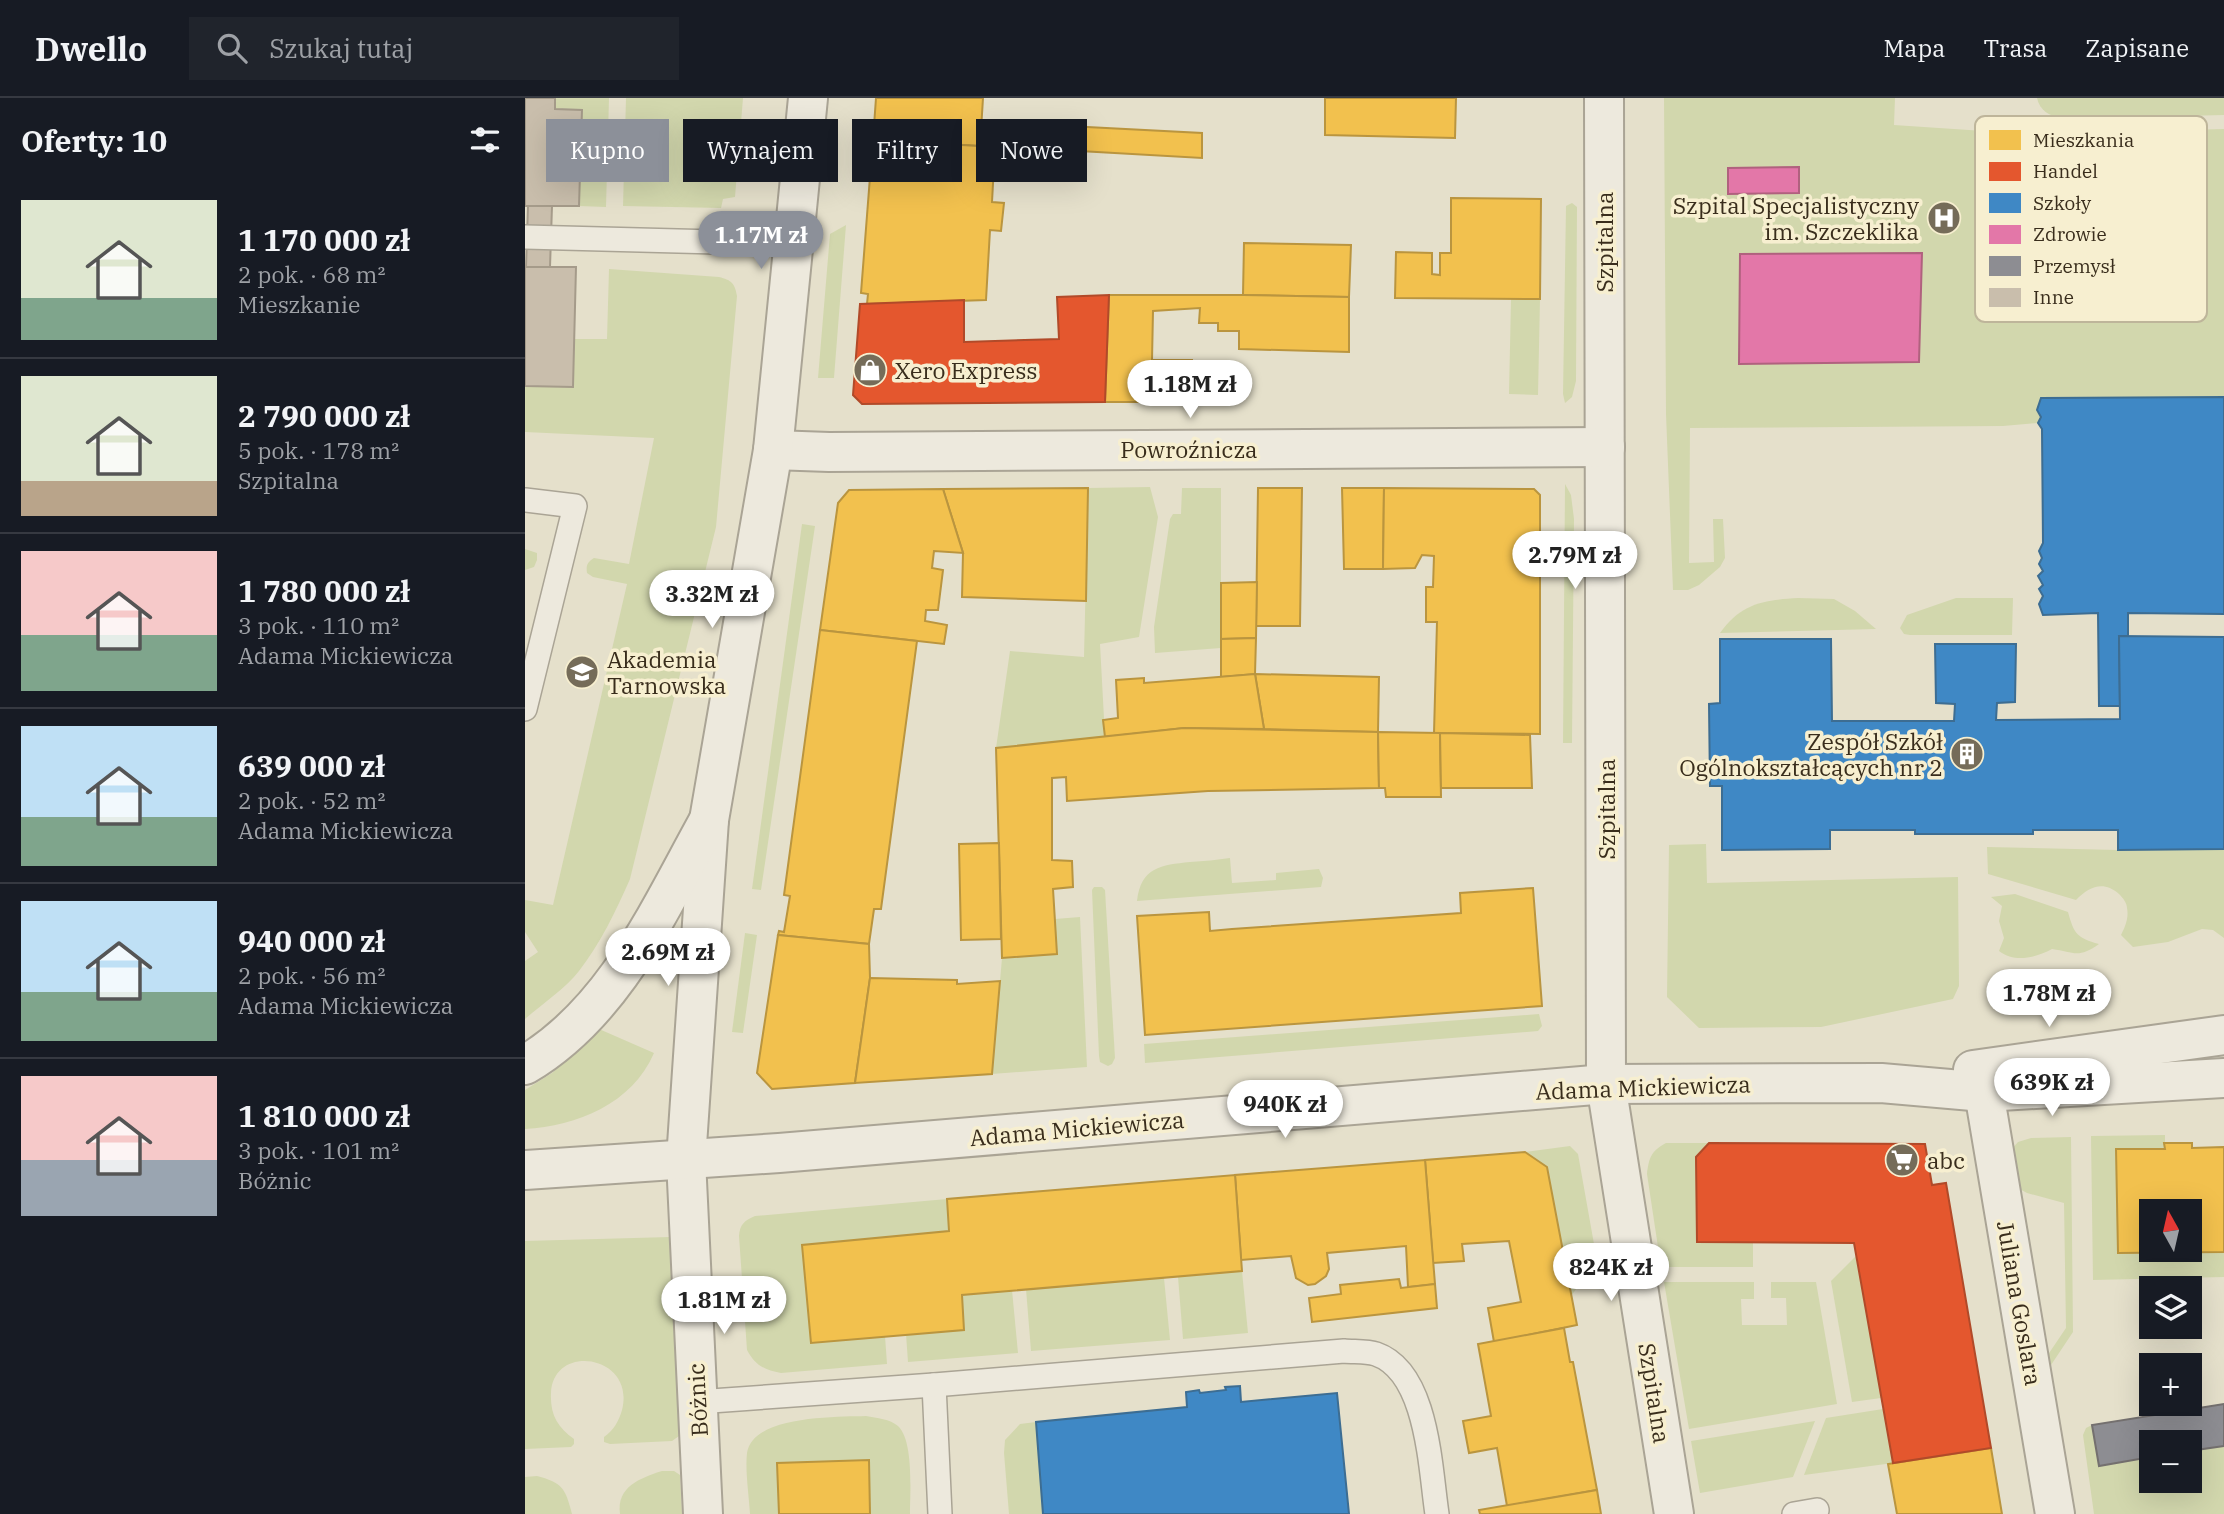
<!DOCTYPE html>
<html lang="pl">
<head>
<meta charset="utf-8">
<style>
  body { margin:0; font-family:"IBM Plex Serif",serif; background:#20242c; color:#f1f3f6; height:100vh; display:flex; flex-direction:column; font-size:26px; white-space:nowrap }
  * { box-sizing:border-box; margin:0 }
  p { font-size:23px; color:#9ea1a6 }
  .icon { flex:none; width:38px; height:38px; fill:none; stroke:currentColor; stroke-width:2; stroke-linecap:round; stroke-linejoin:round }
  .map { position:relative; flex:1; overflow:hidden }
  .side { display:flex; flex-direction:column; background:#171b24; width:525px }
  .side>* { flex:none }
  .top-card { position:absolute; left:21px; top:21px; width:665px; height:63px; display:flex; gap:14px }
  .needle { width:46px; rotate:352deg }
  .buttons { position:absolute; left:1614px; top:1101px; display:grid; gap:14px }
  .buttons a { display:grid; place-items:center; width:63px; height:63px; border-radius:0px; background:#171b24; box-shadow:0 7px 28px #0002; font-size:35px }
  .price { position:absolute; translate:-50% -60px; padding:0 16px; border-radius:24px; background:#fff; color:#222; font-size:23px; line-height:46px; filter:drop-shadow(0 2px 4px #0008) }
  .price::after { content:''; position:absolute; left:50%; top:42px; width:21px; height:16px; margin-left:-10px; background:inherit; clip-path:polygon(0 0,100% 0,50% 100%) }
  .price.selected { background:#8c9099; color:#fff }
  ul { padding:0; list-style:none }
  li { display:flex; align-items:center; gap:21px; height:175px; padding:0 21px }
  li+li { border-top:2px solid #363941 }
  li span { display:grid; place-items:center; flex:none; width:196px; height:140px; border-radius:0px; color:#555 }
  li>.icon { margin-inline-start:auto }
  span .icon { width:84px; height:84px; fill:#fffc; stroke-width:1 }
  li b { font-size:30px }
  h2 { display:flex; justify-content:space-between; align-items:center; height:84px; padding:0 21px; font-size:30px }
  .tag { padding:0 24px; border-radius:0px; background:#171b24; box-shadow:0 7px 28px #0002; font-size:24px; line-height:63px }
  .tag.selected { background:#8c9099; color:#fff }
  header { display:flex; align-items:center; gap:42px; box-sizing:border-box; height:98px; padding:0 35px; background:#171b24; border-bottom:2px solid #363941 }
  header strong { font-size:33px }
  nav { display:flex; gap:38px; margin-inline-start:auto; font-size:24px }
  .search { width:490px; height:63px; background:#20242c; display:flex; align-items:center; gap:18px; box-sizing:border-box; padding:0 24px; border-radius:0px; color:#9ea1a6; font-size:26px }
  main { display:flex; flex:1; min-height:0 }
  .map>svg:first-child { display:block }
  .green { fill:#d2d7ad; fill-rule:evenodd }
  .homes { fill:#f2c14e; stroke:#ba953f; stroke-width:2; fill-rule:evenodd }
  .shops { fill:#e4572e; stroke:#b14a29; stroke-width:2 }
  .schools { fill:#3f88c5; stroke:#3d6d92; stroke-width:2 }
  .health { fill:#e377a8; stroke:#b0617e; stroke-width:2 }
  .industry { fill:#8d8d92; stroke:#74706f; stroke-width:2 }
  .building { fill:#c9beac; stroke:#a59b8a; stroke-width:2 }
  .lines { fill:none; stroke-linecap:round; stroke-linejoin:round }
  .service-casing { stroke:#aaa495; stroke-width:26 }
  .minor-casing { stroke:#aaa495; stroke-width:42 }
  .tertiary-casing { stroke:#aaa495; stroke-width:42 }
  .service { stroke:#ede9dd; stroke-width:23 }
  .minor { stroke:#ede9dd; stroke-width:38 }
  .tertiary { stroke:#ede9dd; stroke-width:38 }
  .labels { text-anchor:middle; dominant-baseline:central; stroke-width:7; stroke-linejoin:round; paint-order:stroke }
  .poi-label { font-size:23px; fill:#392d1c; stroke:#f7efd0; text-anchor:start }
  .street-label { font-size:23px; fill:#392d1c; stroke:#f7efd0 }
  .key { fill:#f7efd0; stroke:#beb59a; stroke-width:2 }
  .key-label { font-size:19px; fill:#392d1c }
</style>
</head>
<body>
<header>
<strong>Dwello</strong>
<div class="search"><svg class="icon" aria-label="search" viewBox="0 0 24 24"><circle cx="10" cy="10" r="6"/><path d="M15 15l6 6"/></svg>Szukaj tutaj</div>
<nav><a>Mapa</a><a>Trasa</a><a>Zapisane</a></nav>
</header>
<main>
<section class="side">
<h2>Oferty: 10<svg class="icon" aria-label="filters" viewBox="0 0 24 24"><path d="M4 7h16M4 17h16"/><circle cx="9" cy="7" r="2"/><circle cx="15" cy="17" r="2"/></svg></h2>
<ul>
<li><span style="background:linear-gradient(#dfe7d0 70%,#7fa58c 0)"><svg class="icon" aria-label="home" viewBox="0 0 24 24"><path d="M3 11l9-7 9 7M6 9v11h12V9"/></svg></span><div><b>1 170 000 zł</b><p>2 pok. · 68 m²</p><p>Mieszkanie</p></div></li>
<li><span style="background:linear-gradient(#dfe7d0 75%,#b9a48a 0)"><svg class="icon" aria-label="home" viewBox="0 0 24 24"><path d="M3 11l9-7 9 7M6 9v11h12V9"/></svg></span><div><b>2 790 000 zł</b><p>5 pok. · 178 m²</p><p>Szpitalna</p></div></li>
<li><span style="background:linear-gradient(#f6c9c9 60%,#7fa58c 0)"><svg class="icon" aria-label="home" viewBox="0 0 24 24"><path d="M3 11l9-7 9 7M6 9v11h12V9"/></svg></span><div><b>1 780 000 zł</b><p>3 pok. · 110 m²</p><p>Adama Mickiewicza</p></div></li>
<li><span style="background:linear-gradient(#bfe0f5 65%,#7fa58c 0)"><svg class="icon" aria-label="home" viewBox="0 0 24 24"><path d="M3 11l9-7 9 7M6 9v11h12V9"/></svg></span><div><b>639 000 zł</b><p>2 pok. · 52 m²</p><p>Adama Mickiewicza</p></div></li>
<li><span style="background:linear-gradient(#bfe0f5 65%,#7fa58c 0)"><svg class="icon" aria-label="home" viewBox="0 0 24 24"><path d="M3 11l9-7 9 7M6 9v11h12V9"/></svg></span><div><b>940 000 zł</b><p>2 pok. · 56 m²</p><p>Adama Mickiewicza</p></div></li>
<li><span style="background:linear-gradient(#f6c9c9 60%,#9aa5b1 0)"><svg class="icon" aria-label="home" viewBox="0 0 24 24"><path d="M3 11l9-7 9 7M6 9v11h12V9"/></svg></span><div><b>1 810 000 zł</b><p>3 pok. · 101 m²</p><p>Bóżnic</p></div></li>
</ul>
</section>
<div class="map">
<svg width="1699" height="1416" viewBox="0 0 1699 1416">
  <rect width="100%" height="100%" fill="#e5e0cb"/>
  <g class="green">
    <path d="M30 0H84L81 109 54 108 56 12 30 11Z"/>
    <path d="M101 0H218L210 99 198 101 196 110 98 108Z"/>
    <path d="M1139 0H1370L1369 27 1504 36 1699 31V299L1516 300V319L1513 325 1478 328 1165 330 1164 465 1189 464 1188 421H1198L1200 460 1195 469 1174 487 1163 492H1148L1141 316ZM1396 155 1394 264 1215 265 1216 156Z"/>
    <path d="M1512 0H1699V17L1536 21C1524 17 1515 13 1512 0Z"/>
    <path d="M1047 105 1052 109 1051 283 1047 299 1040 305 1038 296 1041 108Z"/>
    <path d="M321 127 309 280H293L305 136Z"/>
    <path d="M84 171 194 179C206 182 210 185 212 198L191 429 105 781C91 813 75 846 54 873 40 891 17 906 0 921V863L13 854 0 834V802L28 807 102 486 68 479 62 475C61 468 62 464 69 460L104 466 129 340 0 334V288L48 289 49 241H82Z"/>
    <path d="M986 201H1015L1013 297 984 296Z"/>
    <path d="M1040 386 1046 397 1049 421 1047 645H1038Z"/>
    <path d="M625 389 633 419 614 539 575 546 580 639 471 650 485 553 559 559 563 390Z"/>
    <path d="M657 390H696V550L630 555 629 529 645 421 648 416H656Z"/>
    <path d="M277 426 290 428 236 792 227 791Z"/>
    <path d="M0 451 12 455V462L9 469 0 472Z"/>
    <path d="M1273 500 1309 501 1330 513 1351 531 1195 535C1216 505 1239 502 1273 500Z"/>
    <path d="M1431 500H1488L1487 537H1385L1379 536 1375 530 1382 517Z"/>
    <path d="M1181 746 1182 785 1433 779 1434 888 1428 901 1296 929 1174 930 1142 899 1144 747Z"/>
    <path d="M1462 749 1593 752 1699 751V840L1688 832 1677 831 1643 844 1608 849 1596 837C1600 829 1604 820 1602 810 1602 805 1598 800 1594 796 1578 782 1564 789 1551 802L1463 776Z"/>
    <path d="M705 760 707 785 751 782V775L794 771 798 780 796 789 612 803C616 769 636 767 665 764 679 763 692 762 705 760Z"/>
    <path d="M569 789H577L580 792 590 960 587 966 583 968 575 964 574 958 567 792Z"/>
    <path d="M1490 796 1543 814C1549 836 1552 840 1574 846 1553 861 1549 854 1527 851 1510 860 1490 865 1474 853L1479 840 1474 823 1477 808 1466 799Z"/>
    <path d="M555 819 562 969 467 976 477 860 530 821Z"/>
    <path d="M220 835 232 837 218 935 207 934Z"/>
    <path d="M1014 916 1017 928 1013 933 620 965 619 946Z"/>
    <path d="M74 931 129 955C107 1006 52 1028 0 1031V992L27 975Z"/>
    <path d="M1640 1037V1051H1591L1593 1155 1699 1154V1179L1568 1182 1566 1038Z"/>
    <path d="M1546 1039 1548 1234 1522 1273 1516 1267 1541 1230 1539 1105 1502 1095 1491 1089 1485 1053 1493 1044 1506 1040Z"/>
    <path d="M1141 1045H1184L1171 1059 1172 1144 1228 1145V1169H1136L1122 1076C1124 1060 1126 1053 1141 1045Z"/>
    <path d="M1045 1048 1053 1056 1072 1163 1046 1198 1022 1069 1000 1054Z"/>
    <path d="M422 1101 424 1133 278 1147 286 1244 360 1238 362 1266 256 1275C239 1272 230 1267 222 1252L214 1138C215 1126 219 1123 230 1118Z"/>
    <path d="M145 1139 154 1338 147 1343 85 1346 79 1344V1339C88 1333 94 1323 97 1312 111 1257 28 1244 26 1295 25 1316 32 1329 49 1341V1346L46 1349 0 1351V1143Z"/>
    <path d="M1332 1157 1356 1300 1327 1304 1306 1183Z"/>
    <path d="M717 1173 723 1235 658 1241 653 1179Z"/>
    <path d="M639 1180 645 1242 506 1253 501 1191Z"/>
    <path d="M1139 1184H1229V1201H1216L1217 1227H1262L1261 1200H1246V1184H1291L1312 1306 1164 1331Z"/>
    <path d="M487 1192 493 1255 383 1264 381 1236 439 1232 437 1197Z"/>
    <path d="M1358 1311 1368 1365 1279 1377 1301 1320Z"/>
    <path d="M341 1318C352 1320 365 1321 373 1328 389 1343 385 1395 385 1416H345L343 1362 253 1365 254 1416H225C224 1398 220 1373 222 1355 228 1317 312 1319 341 1318Z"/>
    <path d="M1290 1323 1268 1379 1175 1395 1166 1343Z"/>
    <path d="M511 1324 518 1416H484L479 1355 480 1342 495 1326Z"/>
    <path d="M1567 1327 1574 1368 1626 1359V1382H1664V1353L1699 1348V1416H1569L1558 1337 1561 1330Z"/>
    <path d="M137 1373H149L155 1377 157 1416H95C91 1389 115 1380 137 1373Z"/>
    <path d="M12 1378C38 1385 40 1390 47 1416H0V1379Z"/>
  </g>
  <g class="homes">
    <path d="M351 0H458L455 48 348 42Z"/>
    <path d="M800 0H931L930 40 800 37Z"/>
    <path d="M504 26 677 35V60L502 50Z"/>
    <path d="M354 42 470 49 467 104 479 105 476 133 465 132 461 202 342 206 343 196 336 195 347 53H353Z"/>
    <path d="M926 100 1016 101 1015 201 870 200 871 154 907 155V176L915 177V155H926Z"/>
    <path d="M719 145 826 147 824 199 718 197Z"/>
    <path d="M584 197H718L824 199V254L714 251V233H693V225H674L675 210 628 213 627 262H667V278L683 279V304H580Z"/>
    <path d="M563 390 561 503 437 499 438 455 418 391Z"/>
    <path d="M733 390H777L775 528H731Z"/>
    <path d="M817 390H859L858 471H819Z"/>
    <path d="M859 390 1009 391 1015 397V636L909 635 912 524H901V489H908L909 458 897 457 890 470 858 471Z"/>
    <path d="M418 391 438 455 409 453 407 470 418 472 413 512H401L400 523 422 527 419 546 295 532 313 405 324 392Z"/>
    <path d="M732 484 731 540 696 541V485Z"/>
    <path d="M295 532 392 543 356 811H349L344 846 253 837 254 833 259 834 265 798 259 797Z"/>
    <path d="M731 540 730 576 696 579V541Z"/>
    <path d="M730 576 854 579 853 634 739 631Z"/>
    <path d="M730 576 739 631 659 630 580 639 578 622 593 620 591 582 619 580V585Z"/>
    <path d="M659 630 853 634 854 690 683 693 542 703 541 679 527 680V762L547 763 548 789 528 791 532 856 477 860 471 650Z"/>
    <path d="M853 634 915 635 916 699H861L860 690H854Z"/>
    <path d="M915 635 1005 637 1007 690H916Z"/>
    <path d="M474 745 476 841 436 842 434 746Z"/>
    <path d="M1008 790 1017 908 620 937 612 818 684 814 685 833 707 831 936 815 935 795Z"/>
    <path d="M253 837 344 846 345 880 330 985 247 991 232 975Z"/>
    <path d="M345 880 432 882V886L475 883 467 976 330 985Z"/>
    <path d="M1639 1045H1667V1050L1699 1049V1154L1593 1155 1591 1051H1640ZM1626 1113H1664V1152H1626Z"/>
    <path d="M1000 1054 1022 1069 1052 1227 969 1244 963 1210 996 1204 984 1143 937 1146 939 1163 908 1165 900 1062Z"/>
    <path d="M900 1062 910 1186 883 1189 881 1148 802 1155 804 1171 801 1178 790 1186 783 1187 771 1180 766 1158 716 1162 710 1077Z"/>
    <path d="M710 1077 717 1173 437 1197 439 1232 286 1245 277 1147 424 1133 422 1101Z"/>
    <path d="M874 1181 876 1190 910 1186 912 1210 787 1224 784 1200 816 1196 815 1187Z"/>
    <path d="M1039 1230 1045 1264H1048L1072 1392 982 1408 972 1350 944 1355 938 1323 966 1318 953 1246Z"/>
    <path d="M1466 1350 1477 1416H1372L1363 1366Z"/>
    <path d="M344 1362 345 1416H254L252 1365Z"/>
    <path d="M1072 1392 1076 1416H955L954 1412Z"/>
  </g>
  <g class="shops">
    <path d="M584 197 580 304 337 306 328 297 335 206 439 202V244L534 241 532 199Z"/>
    <path d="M1184 1045 1400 1046 1407 1087 1421 1085 1466 1350 1368 1365 1329 1145 1172 1144 1171 1059Z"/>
  </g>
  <g class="schools">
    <path d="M1699 299V516L1603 515V538H1594L1595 608H1574L1573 515 1518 517 1514 506 1518 498 1514 491 1518 487 1513 478 1518 473 1514 466 1517 460 1514 453 1518 445 1517 331 1513 325 1516 319 1512 312 1516 300Z"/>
    <path d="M1594 538 1699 539V751L1593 752V732H1508V736H1390V732H1305V751L1197 752V688H1185L1184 606 1195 605V541H1306L1307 623H1429L1430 606 1411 605 1410 546H1491L1490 604 1472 605 1471 622 1595 621Z"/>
    <path d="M715 1288 716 1304 812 1295 824 1416H518L511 1324 662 1309 661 1294 674 1292 675 1295 701 1292 700 1289Z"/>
  </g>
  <g class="health">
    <path d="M1274 69V95L1203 96V70Z"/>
    <path d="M1397 155 1394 264 1214 266 1215 156Z"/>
  </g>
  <path class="industry" d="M1699 1306V1348L1664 1353V1344H1626V1359L1574 1368 1567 1327Z"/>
  <g class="building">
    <path d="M0 0H30V11L57 12 54 108H0Z"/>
    <path d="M3 108H27L25 169H1Z"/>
    <path d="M0 169H51L48 289 0 288Z"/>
  </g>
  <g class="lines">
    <defs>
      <g id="service">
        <path d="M0 139 268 146"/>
        <path d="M0 402 50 408 0 611"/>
        <path d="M409 1287 415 1416"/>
        <path d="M172 1304 409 1287 819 1253C829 1254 842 1253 851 1256 903 1274 905 1370 912 1416"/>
        <path d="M1269 1416 1292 1412"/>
      </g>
      <g id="minor">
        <path d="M1079 0 1081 986 1149 1416"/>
        <path d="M248 352 304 354 1080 349"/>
        <path d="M1459 994 1530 1416"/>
        <path d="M178 1416 161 1062 184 722 248 352 283 0"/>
      </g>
      <g id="tertiary">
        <path d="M0 967C90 914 135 810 184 722"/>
        <path d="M1448 972 1699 937"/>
        <path d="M0 1072 254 1055 1081 986 1356 985 1459 994 1699 980"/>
      </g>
    </defs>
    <use href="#service" class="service-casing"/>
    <use href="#minor" class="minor-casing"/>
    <use href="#tertiary" class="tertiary-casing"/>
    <use href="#service" class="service"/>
    <use href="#minor" class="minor"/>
    <use href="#tertiary" class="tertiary"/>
  </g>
  <defs>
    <symbol id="hospital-disc" viewBox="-11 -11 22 22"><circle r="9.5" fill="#756c59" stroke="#f7efd0"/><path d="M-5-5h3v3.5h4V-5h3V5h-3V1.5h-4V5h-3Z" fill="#fff"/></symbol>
    <symbol id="shop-disc" viewBox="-11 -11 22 22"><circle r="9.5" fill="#756c59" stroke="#f7efd0"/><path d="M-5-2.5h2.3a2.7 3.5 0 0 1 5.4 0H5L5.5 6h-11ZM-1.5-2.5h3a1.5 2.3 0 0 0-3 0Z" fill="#fff"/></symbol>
    <symbol id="university-disc" viewBox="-11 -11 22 22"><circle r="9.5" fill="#756c59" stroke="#f7efd0"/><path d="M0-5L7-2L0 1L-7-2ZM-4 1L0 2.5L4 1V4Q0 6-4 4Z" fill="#fff"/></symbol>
    <symbol id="building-disc" viewBox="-11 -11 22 22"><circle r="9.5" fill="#756c59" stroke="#f7efd0"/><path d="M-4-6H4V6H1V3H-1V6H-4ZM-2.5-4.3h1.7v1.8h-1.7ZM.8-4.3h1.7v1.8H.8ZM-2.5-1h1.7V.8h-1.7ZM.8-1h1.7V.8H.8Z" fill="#fff"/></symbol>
    <symbol id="supermarket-disc" viewBox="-11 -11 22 22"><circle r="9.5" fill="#756c59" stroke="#f7efd0"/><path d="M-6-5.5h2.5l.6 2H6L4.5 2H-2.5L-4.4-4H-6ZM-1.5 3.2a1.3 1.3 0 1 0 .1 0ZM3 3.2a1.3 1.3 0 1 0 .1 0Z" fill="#fff"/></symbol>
  </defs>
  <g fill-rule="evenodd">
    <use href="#hospital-disc" x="1400" y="101" width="38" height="38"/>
    <use href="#shop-disc" x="326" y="253" width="38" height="38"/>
    <use href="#university-disc" x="38" y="555" width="38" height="38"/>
    <use href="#building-disc" x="1423" y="637" width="38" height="38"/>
    <use href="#supermarket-disc" x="1358" y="1043" width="38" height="38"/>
  </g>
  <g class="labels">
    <g class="poi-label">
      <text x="1394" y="107" text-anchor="end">Szpital Specjalistyczny<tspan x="1394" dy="26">im. Szczeklika</tspan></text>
      <text x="370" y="272">Xero Express</text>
      <text x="82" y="561">Akademia<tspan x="82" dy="26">Tarnowska</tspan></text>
      <text x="1418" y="643" text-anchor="end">Zespół Szkół<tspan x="1418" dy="26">Ogólnokształcących nr 2</tspan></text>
      <text x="1402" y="1062">abc</text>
    </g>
    <g class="street-label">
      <text transform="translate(1079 144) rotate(-90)">Szpitalna</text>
      <text x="664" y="351">Powroźnicza</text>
      <text transform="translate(1081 711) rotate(-90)">Szpitalna</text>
      <text transform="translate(1118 989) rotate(-2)">Adama Mickiewicza</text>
      <text transform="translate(552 1030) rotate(-5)">Adama Mickiewicza</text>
      <text transform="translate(1495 1205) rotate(80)">Juliana Goslara</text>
      <text transform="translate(1130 1295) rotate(81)">Szpitalna</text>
      <text transform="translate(172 1302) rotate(-93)">Bóżnic</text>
    </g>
  </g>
  <rect x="1450" y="18" width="232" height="206" rx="10" class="key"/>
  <rect x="1464" y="32" width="32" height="20" fill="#f2c14e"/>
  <rect x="1464" y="64" width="32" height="19" fill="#e4572e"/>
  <rect x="1464" y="95" width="32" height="20" fill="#3f88c5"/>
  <rect x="1464" y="127" width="32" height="19" fill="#e377a8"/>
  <rect x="1464" y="158" width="32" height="20" fill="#8d8d92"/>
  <rect x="1464" y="190" width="32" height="19" fill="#c9beac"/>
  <g class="key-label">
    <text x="1508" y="49">Mieszkania</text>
    <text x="1508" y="80">Handel</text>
    <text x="1508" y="112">Szkoły</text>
    <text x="1508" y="143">Zdrowie</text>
    <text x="1508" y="175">Przemysł</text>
    <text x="1508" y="206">Inne</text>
  </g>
</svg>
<div class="buttons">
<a><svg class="needle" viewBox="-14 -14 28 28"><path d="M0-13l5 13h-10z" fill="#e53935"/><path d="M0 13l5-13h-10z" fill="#9ea1a6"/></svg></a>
<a><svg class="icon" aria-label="layers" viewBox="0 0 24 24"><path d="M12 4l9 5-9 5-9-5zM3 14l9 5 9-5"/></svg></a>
<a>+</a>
<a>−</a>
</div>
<b class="price selected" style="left:236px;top:173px">1.17M zł</b>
<b class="price" style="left:665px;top:322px">1.18M zł</b>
<b class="price" style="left:1050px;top:493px">2.79M zł</b>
<b class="price" style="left:187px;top:532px">3.32M zł</b>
<b class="price" style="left:143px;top:890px">2.69M zł</b>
<b class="price" style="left:1524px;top:931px">1.78M zł</b>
<b class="price" style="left:1527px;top:1020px">639K zł</b>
<b class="price" style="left:760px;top:1042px">940K zł</b>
<b class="price" style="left:1086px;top:1205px">824K zł</b>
<b class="price" style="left:199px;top:1238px">1.81M zł</b>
<div class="top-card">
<a class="tag selected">Kupno</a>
<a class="tag">Wynajem</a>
<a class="tag">Filtry</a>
<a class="tag">Nowe</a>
</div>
</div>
</main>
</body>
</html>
